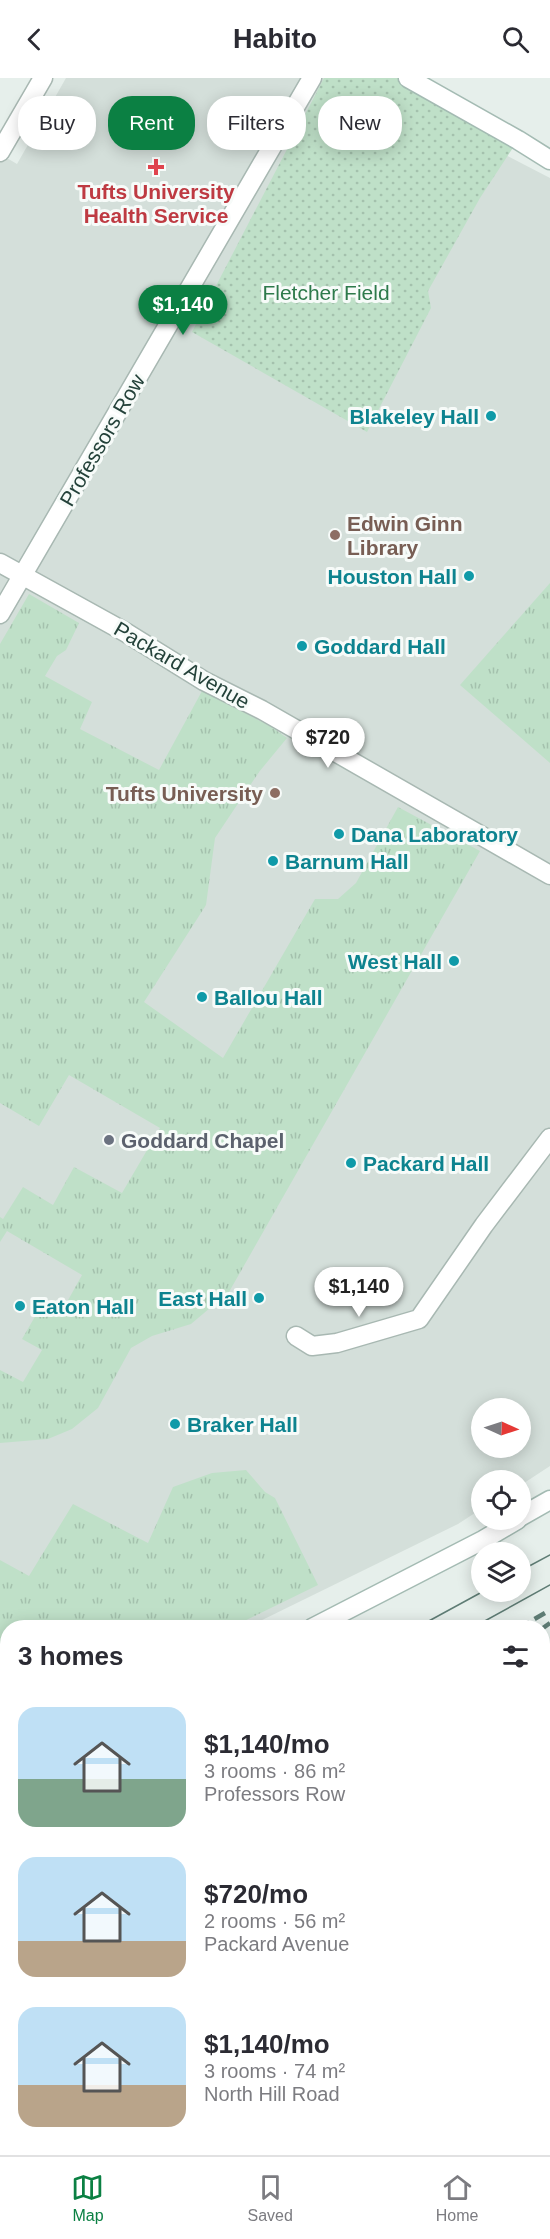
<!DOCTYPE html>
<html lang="en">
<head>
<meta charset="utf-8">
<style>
  body { margin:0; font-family:Helvetica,sans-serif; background:#f7f7f7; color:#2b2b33; height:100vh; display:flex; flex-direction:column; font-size:22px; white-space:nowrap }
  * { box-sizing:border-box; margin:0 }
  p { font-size:20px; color:#7c7c81 }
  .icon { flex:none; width:33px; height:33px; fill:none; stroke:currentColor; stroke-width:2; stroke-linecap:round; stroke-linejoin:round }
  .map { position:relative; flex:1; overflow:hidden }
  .panel { position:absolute; left:0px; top:1542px; width:550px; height:536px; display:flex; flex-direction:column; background:#fff; border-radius:24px 24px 0 0; box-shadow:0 3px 15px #0003 }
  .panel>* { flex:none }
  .hud { position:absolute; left:18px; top:18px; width:514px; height:54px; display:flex; gap:12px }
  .needle { width:39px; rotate:93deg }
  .controls { position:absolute; left:471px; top:1320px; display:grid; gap:12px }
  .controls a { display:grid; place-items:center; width:60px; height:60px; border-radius:50%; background:#fff; box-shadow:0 3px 15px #0003; font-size:30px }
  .price { position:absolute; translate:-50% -51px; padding:0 14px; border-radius:21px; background:#fff; color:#222; font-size:20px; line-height:39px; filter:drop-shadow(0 2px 3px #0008) }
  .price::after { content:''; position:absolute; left:50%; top:36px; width:18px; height:14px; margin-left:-9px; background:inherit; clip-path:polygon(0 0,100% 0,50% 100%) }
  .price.selected { background:#0b8043; color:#fff }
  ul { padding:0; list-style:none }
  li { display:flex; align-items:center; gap:18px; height:150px; padding:0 18px }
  li span { display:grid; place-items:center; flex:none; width:168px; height:120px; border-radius:18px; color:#555 }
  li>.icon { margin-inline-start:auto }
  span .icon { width:72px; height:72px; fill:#fffc; stroke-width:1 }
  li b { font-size:26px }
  h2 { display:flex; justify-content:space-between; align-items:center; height:72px; padding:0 18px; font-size:26px }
  .pill { padding:0 21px; border-radius:24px; background:#fff; box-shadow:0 3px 15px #0003; font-size:21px; line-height:54px }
  .pill.selected { background:#0b8043; color:#fff }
  header { display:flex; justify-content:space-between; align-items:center; height:78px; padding:0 18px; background:#fff; font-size:27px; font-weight:800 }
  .tab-bar { display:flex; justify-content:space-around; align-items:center; height:84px; border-top:2px solid #e1e1e2; background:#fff; font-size:16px; color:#7c7c81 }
  .tab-bar a { display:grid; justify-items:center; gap:3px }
  .tab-bar .selected { color:#0b8043 }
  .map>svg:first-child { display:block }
  .built { fill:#d4dfda; fill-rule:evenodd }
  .grass { fill:url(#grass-tufts) }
  .park { fill:url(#park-dots) }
  .garden { fill:#bfe0c8 }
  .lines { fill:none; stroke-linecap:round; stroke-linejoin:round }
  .street-casing { stroke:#a8b8b2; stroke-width:21 }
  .secondary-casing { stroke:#a4bbb3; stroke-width:21 }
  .street { stroke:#fff; stroke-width:18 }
  .secondary { stroke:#fff; stroke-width:18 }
  .tram { stroke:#5f7d75; stroke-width:1.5 }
  .rail { stroke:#5f7d75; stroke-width:4.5; stroke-dasharray:12 6; stroke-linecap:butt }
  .health-dot { fill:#e0444e; stroke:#f7fbf9; stroke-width:2 }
  .culture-dot { fill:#0f9aa8; stroke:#f7fbf9; stroke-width:2 }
  .education-dot { fill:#8d6e63; stroke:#f7fbf9; stroke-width:2 }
  .worship-dot { fill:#6b7280; stroke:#f7fbf9; stroke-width:2 }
  .labels { text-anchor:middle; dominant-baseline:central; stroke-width:6; stroke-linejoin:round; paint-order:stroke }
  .health-label { font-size:21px; font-weight:bold; fill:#be3a42; stroke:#f7fbf9 }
  .park-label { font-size:21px; fill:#2d7a4b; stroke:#f7fbf9 }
  .culture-label { font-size:21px; font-weight:bold; fill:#0d838f; stroke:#f7fbf9; text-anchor:start }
  .street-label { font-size:21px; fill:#24423a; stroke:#f7fbf9 }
  .education-label { font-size:21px; font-weight:bold; fill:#785e54; stroke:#f7fbf9; text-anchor:start }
  .worship-label { font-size:21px; font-weight:bold; fill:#5b616d; stroke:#f7fbf9; text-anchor:start }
</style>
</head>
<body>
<header><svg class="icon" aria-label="back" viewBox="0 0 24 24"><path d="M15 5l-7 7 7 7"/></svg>Habito<svg class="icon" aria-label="search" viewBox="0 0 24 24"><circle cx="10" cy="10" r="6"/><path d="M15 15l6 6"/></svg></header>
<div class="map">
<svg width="550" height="2077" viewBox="0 0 550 2077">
  <defs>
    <pattern id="grass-tufts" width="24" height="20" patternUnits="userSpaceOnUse" patternTransform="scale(1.5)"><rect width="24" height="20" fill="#bfe0c8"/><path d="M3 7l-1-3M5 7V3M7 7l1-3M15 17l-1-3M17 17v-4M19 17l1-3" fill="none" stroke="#a4c1ad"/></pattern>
    <pattern id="park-dots" width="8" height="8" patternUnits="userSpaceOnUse" patternTransform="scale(1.5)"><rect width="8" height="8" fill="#bfe0c8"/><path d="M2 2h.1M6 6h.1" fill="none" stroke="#a4c1ad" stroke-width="1.8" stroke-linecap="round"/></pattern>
  </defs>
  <rect width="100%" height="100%" fill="#e6efeb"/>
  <path class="built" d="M66 0H408L498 73 550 100V1388L521 1407 520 1402H482L481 1431 458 1446 248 1549 8 1550V2070H543V1689L550 1693V2077H0V76L17 86ZM482 1330H520V1370H482Z"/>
  <g class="grass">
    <path d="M550 505V685L460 607Z"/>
    <path d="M29 516 79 545 66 572 57 578 45 598 92 624 80 651 159 692 202 613 270 648 287 660 259 694 215 760 206 827 144 924 223 980 315 821H338L356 805 398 729 480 773 229 1214 191 1246 152 1258 131 1270 98 1330 72 1351 48 1361 0 1365V1292L23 1304 42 1272 22 1261 44 1223 62 1233 82 1197 7 1153 0 1164V1139L3 1141 23 1109 53 1127 74 1089 122 1115 160 1050 69 997 39 1048 0 1025V566Z"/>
    <path d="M246 1392 265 1414 275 1420 318 1507 232 1549 8 1550 7 1624 0 1621V1482L29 1498 73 1426 148 1465 173 1409 212 1395Z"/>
  </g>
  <g class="park">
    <path d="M324 0H408L518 62 480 120 428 213 431 230 367 354 192 254Z"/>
    <path d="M7 1864 8 2070H513L521 2077H0V1868Z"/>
  </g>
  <g class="garden">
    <path d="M7 1877V1985L0 1988V1880Z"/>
    <path d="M7 2021 8 2070H203L207 2077H0V2024Z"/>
  </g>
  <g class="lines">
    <defs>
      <g id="street">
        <path d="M0 74 43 0"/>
        <path d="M0 485 125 554 204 603 262 632 550 797"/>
        <path d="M0 536 312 0"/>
        <path d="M296 1258 312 1268 337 1265 419 1241 484 1147 550 1060"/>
        <path d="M549 1666 550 1665"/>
      </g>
      <g id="secondary">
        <path d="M408 0 518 62 550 82"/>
        <path d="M520 1439 550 1422"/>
        <path d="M312 1550 483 1462 517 1442"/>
        <path d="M0 1655 8 1657"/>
        <path d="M543 2059 550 2064"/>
      </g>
    </defs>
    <use href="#street" class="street-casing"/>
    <use href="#secondary" class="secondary-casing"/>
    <use href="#street" class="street"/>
    <use href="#secondary" class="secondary"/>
    <g class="tram">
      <path d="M520 1493 550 1477"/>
      <path d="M416 1550 482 1514"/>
      <path d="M472 1550 550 1507"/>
      <path d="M0 1779 8 1776"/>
      <path d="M0 1791 8 1787"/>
    </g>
    <g class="rail">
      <path d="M519 1550 550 1532"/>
      <path d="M543 1550 550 1545"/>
      <path d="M0 1807 8 1803"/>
      <path d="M0 1819 8 1816"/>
    </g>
  </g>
  <path class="health-dot" d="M153 80h6v6h6v6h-6v6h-6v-6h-6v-6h6z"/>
  <g class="culture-dot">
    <circle cx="491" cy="338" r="6"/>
    <circle cx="469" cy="498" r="6"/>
    <circle cx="302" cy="568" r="6"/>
    <circle cx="339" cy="756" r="6"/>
    <circle cx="273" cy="783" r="6"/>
    <circle cx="454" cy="883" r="6"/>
    <circle cx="202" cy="919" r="6"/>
    <circle cx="351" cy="1085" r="6"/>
    <circle cx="259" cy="1220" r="6"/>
    <circle cx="20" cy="1228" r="6"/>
    <circle cx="175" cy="1346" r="6"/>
  </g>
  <g class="education-dot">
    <circle cx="335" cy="457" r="6"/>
    <circle cx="275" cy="715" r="6"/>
  </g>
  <circle class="worship-dot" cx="109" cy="1062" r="6"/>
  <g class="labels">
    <g class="health-label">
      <text x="156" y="113">Tufts University<tspan x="156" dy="24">Health Service</tspan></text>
    </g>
    <g class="park-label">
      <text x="326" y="214">Fletcher Field</text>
    </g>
    <g class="culture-label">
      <text x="479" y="338" text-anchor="end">Blakeley Hall</text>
      <text x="457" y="498" text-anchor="end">Houston Hall</text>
      <text x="314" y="568">Goddard Hall</text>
      <text x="351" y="756">Dana Laboratory</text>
      <text x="285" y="783">Barnum Hall</text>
      <text x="442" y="883" text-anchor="end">West Hall</text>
      <text x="214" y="919">Ballou Hall</text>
      <text x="363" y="1085">Packard Hall</text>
      <text x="247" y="1220" text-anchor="end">East Hall</text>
      <text x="32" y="1228">Eaton Hall</text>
      <text x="187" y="1346">Braker Hall</text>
    </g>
    <g class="street-label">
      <text transform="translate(102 362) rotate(-60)">Professors Row</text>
      <text transform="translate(182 587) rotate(30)">Packard Avenue</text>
    </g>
    <g class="education-label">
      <text x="347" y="445">Edwin Ginn<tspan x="347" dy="24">Library</tspan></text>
      <text x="263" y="715" text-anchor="end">Tufts University</text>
    </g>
    <g class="worship-label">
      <text x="121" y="1062">Goddard Chapel</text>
    </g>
  </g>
</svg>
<div class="controls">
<a><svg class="needle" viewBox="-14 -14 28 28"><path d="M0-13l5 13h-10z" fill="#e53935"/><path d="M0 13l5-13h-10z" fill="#7c7c81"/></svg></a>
<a><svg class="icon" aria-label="locate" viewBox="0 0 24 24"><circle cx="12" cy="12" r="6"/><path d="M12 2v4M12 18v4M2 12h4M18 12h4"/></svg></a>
<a><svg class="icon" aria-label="layers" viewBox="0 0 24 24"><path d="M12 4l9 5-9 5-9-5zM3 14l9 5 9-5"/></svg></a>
</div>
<b class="price selected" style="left:183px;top:258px">$1,140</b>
<b class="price" style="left:328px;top:691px">$720</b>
<b class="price" style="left:359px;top:1240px">$1,140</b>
<div class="hud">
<a class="pill">Buy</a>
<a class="pill selected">Rent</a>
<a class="pill">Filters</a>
<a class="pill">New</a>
</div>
<section class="panel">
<h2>3 homes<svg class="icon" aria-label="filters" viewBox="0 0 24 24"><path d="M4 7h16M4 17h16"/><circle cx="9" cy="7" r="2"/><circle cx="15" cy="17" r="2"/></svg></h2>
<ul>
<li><span style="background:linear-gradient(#bfe0f5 60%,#7fa58c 0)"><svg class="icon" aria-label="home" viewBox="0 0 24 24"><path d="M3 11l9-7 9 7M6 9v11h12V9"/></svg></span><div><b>$1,140/mo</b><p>3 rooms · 86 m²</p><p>Professors Row</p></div></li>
<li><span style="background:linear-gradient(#bfe0f5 70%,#b9a48a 0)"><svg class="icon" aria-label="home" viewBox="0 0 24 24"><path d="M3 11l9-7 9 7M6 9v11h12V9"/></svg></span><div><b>$720/mo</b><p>2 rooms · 56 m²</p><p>Packard Avenue</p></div></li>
<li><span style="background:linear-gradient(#bfe0f5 65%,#b9a48a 0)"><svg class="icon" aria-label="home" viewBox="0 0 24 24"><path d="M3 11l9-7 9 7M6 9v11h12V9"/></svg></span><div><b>$1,140/mo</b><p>3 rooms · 74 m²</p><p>North Hill Road</p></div></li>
</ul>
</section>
</div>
<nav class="tab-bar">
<a class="selected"><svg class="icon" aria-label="map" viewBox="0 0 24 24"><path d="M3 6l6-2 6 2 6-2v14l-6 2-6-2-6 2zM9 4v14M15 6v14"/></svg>Map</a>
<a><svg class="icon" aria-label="saved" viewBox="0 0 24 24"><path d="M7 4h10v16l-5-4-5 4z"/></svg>Saved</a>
<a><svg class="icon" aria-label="home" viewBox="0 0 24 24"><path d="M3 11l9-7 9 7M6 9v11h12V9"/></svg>Home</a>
</nav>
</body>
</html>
